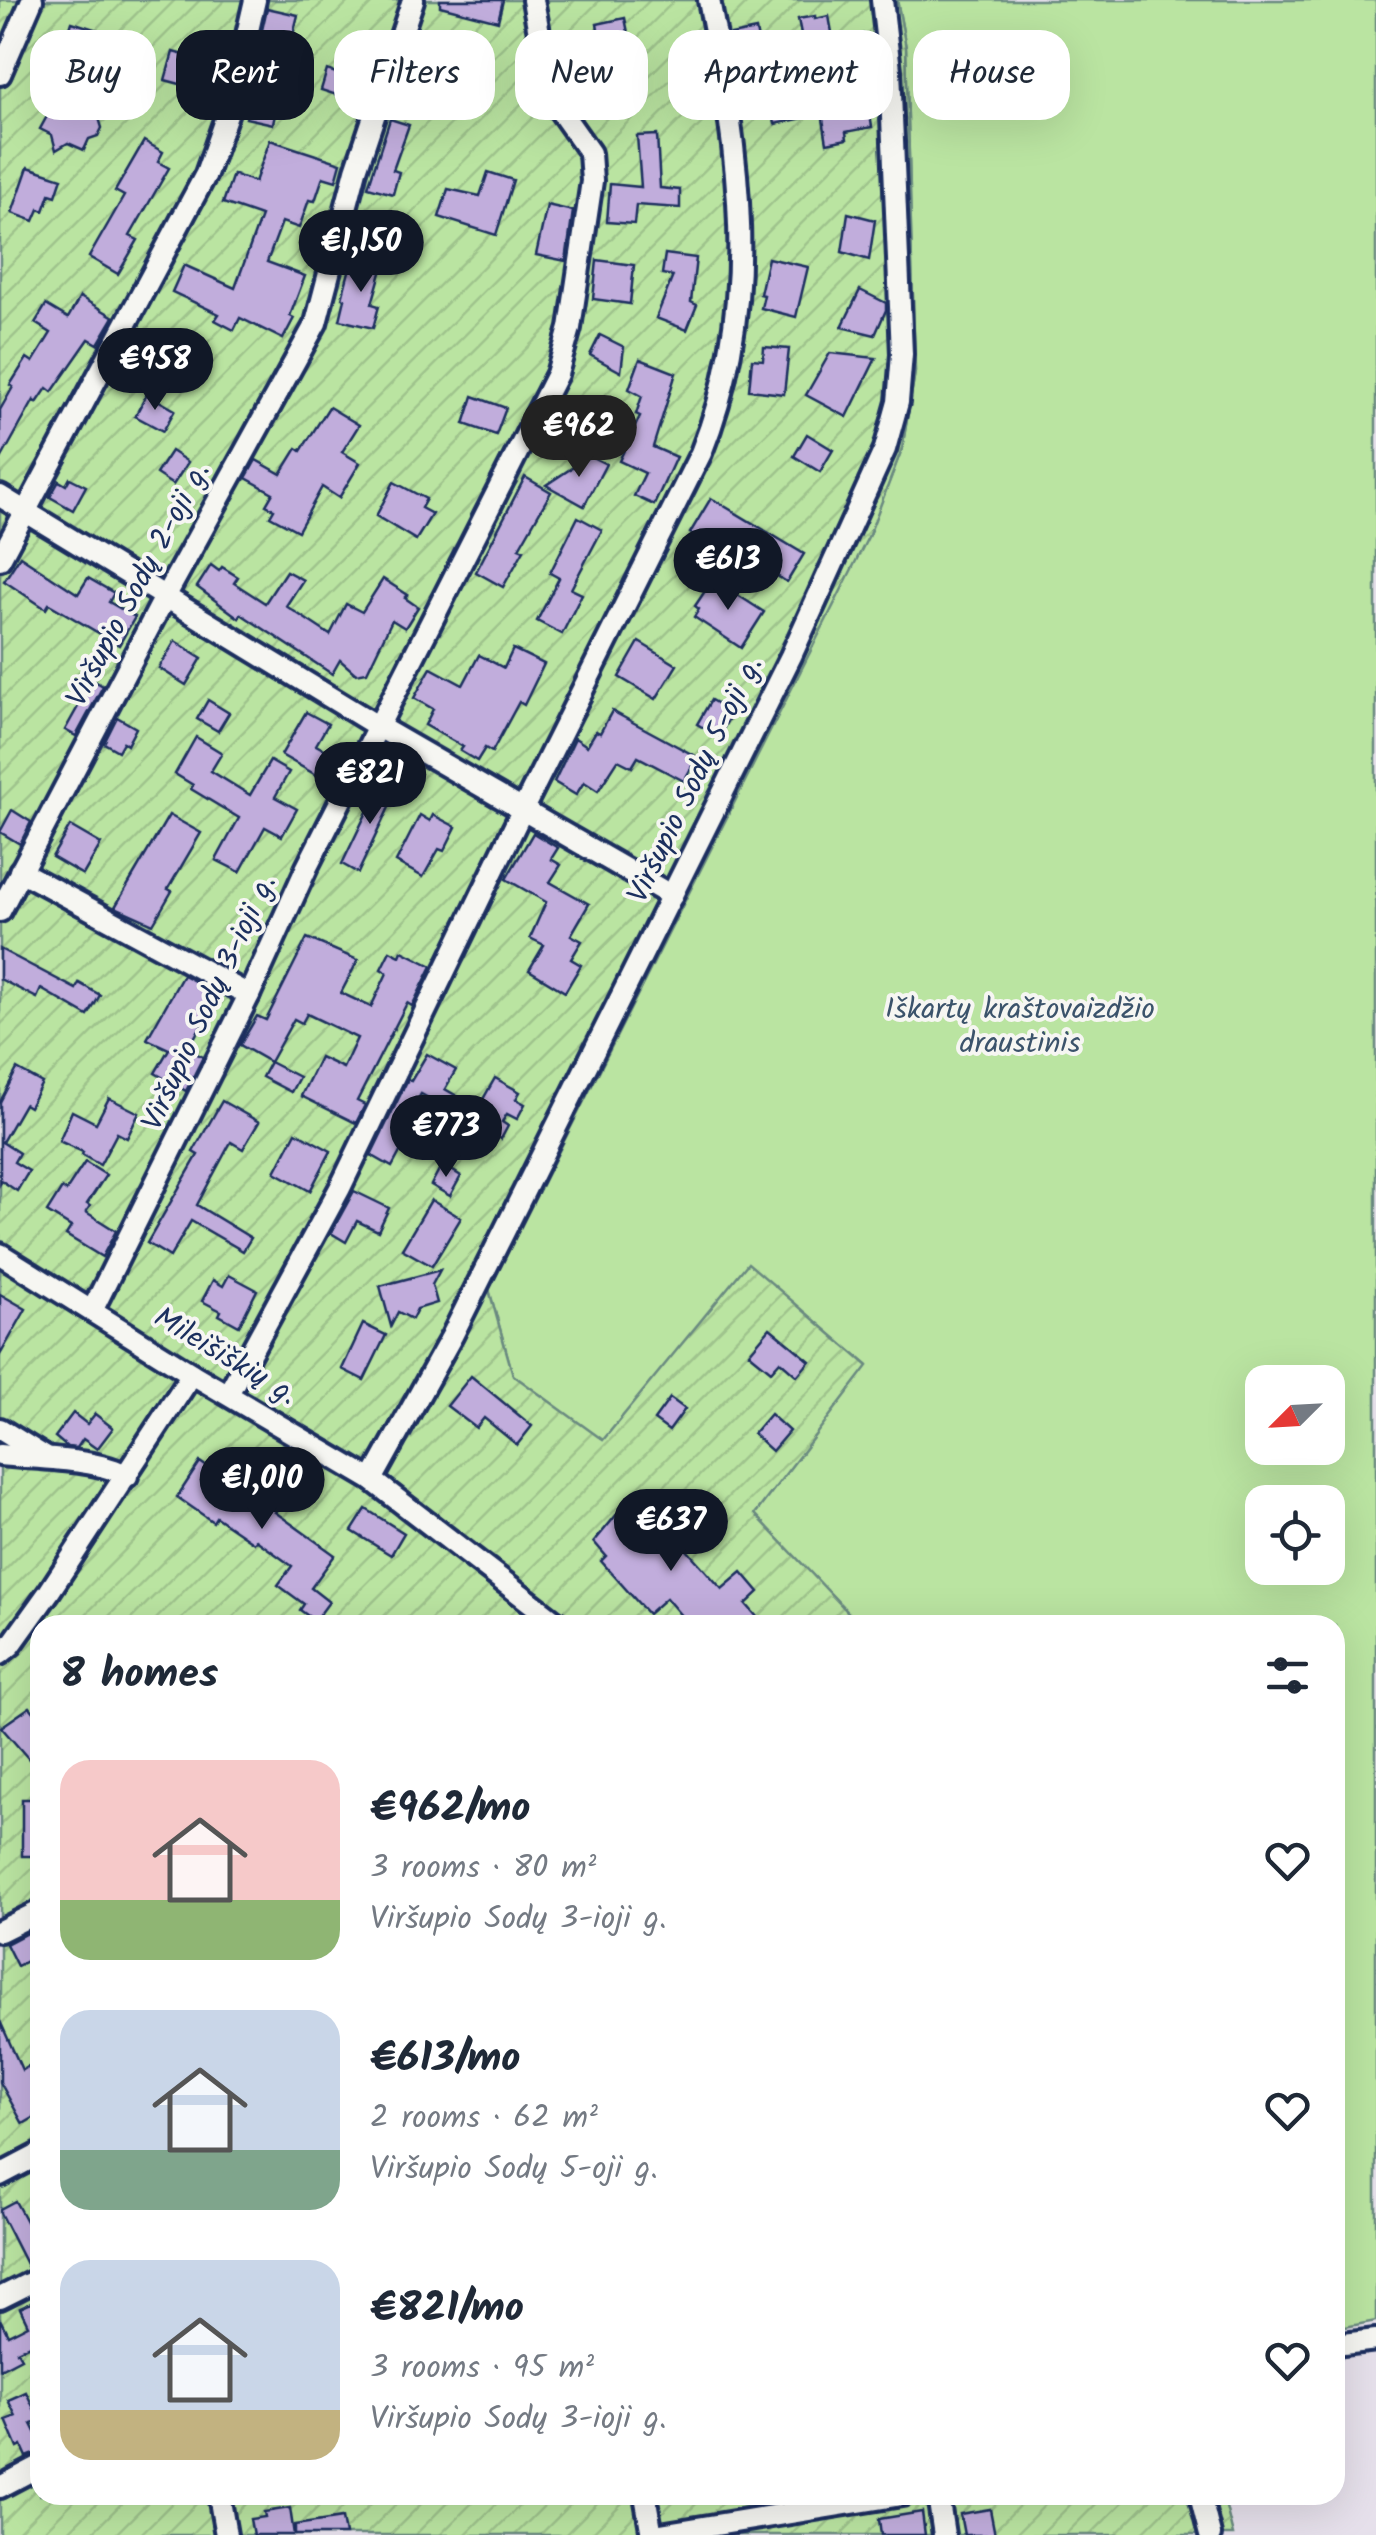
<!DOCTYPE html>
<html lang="en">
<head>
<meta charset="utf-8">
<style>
  body { margin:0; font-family:Kalam,sans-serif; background:#f6f6f7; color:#1f2937; height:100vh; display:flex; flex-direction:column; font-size:38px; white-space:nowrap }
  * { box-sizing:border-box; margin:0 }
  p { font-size:32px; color:#747a83 }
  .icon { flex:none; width:55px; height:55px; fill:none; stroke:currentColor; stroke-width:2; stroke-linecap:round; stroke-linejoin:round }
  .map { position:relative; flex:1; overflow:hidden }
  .details { position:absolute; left:30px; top:1615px; width:1315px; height:890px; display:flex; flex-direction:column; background:#fff; border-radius:30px; box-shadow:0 10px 40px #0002 }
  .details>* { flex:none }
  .top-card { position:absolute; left:30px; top:30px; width:1318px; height:90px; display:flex; gap:20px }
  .needle { width:65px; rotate:246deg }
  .tools { position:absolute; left:1245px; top:1365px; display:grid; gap:20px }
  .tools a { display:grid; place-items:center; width:100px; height:100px; border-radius:20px; background:#fff; box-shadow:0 10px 40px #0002; font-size:50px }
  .price { position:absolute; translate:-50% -85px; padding:0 22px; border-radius:35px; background:#111827; color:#fff; font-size:32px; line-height:65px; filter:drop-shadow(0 2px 5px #0008) }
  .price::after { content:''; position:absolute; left:50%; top:60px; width:30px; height:22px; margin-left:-15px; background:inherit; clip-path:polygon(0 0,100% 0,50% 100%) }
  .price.on { background:#222; color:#fff }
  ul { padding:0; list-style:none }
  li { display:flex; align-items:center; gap:30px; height:250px; padding:0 30px }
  li span { display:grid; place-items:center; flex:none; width:280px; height:200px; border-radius:30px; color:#555 }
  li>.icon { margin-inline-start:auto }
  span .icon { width:120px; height:120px; fill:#fffc; stroke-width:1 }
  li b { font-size:42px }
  h2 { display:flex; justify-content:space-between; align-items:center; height:120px; padding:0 30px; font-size:42px }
  .chip { padding:0 35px; border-radius:30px; background:#fff; box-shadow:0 10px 40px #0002; font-size:35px; line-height:90px }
  .chip.on { background:#111827; color:#fff }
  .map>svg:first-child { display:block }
  .park { fill:#bae4a1; stroke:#6a8a80; stroke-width:2.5; fill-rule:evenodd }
  .garden { fill:url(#garden-furrows); stroke:#6a8a80; stroke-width:2.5 }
  .building { fill:#c1addc; stroke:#1b2f5e; stroke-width:2.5 }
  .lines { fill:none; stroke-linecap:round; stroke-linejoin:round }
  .minor-casing { stroke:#1b2f5e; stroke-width:28 }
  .minor { stroke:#f6f6f2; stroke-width:20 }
  .labels { text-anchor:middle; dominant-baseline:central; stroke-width:8; stroke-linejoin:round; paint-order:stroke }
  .street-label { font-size:30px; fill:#1b2f5e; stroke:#f6f6f2 }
  .park-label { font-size:30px; fill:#3b536b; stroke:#f6f6f2 }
</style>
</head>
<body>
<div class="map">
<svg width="1376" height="2535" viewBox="0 0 1376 2535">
  <defs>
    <pattern id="garden-furrows" width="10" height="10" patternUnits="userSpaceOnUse" patternTransform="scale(2.5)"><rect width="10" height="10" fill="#bae4a1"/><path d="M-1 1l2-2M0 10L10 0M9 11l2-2" fill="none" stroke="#9fc48d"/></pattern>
  </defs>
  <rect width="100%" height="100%" fill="#e6e0eb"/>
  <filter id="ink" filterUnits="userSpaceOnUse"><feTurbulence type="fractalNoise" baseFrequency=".01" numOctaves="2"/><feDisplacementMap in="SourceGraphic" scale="20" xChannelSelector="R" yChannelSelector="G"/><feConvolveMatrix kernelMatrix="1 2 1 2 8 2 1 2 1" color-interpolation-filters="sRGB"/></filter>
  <g filter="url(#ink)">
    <path class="park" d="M897 0H1376V2321L1335 2329V1625H860L755 1514 867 1365 748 1264 603 1441 513 1375 489 1289 868 535 902 449 915 372 906 48ZM1262 1382H1328V1448H1262ZM1262 1502H1328V1568H1262Z"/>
    <path class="garden" d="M0 0H897L906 48 915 372 902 449 869 535 489 1290 513 1375 603 1440 748 1263 868 1366 755 1514 860 1625H40V2495H1223L1233 2535H0Z"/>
    <g class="building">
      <path d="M440 0H503L498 21 440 6Z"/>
      <path d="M267 8 298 15 290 47 260 39Z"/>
      <path d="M815 16V19L829 16 833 38 803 44 798 19Z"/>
      <path d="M625 18 631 47 602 53 597 24Z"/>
      <path d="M72 22 101 31 80 101 86 104 88 114 99 118 102 128 98 136 89 139 84 150 68 143 56 150 52 135 40 129 69 76 56 72Z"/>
      <path d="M756 30 768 89 802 83 808 117 775 124 770 103 743 108 731 35Z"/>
      <path d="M418 31 439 36 432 61 412 55Z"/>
      <path d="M863 34 867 64 875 63 876 71 877 82 865 84 872 127 846 132 847 139 827 143 821 107 849 102 842 37Z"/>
      <path d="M357 38 379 44 371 72 349 65Z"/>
      <path d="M173 52 217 64 210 92 165 80Z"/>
      <path d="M327 70 358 80 352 100 321 90Z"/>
      <path d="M254 80 281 86 273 124 246 118Z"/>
      <path d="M390 119 409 125 393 170 399 172 393 194 368 187Z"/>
      <path d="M657 135 660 188 680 190V208L636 205 634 224 607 222 610 184 641 187 637 136Z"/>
      <path d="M270 140 341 163 336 181 323 177 315 201 309 200 299 228 282 222 267 262 305 276 290 316 294 318 283 339 240 318 234 330 215 320 219 314 172 292 184 265 235 288 261 216 223 203 233 174 255 182Z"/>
      <path d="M144 141 163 152 158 162 169 168 130 236 138 240 118 274 89 257 124 196 115 191Z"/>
      <path d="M28 167 62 178 56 196 50 194 44 211 39 209 34 221 12 213Z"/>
      <path d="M488 172 513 180 496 235 439 217 448 189 480 196Z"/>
      <path d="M547 205 573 211 566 261 536 255Z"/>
      <path d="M848 213 875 220 869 260 842 252Z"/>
      <path d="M665 254 696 258 691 302 697 305 687 330 656 318 673 276 662 274Z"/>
      <path d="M768 258 808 267 796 317 761 308 764 295 760 294Z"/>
      <path d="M352 260 382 269 372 304 379 306 373 328 340 320 345 299 342 298Z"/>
      <path d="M597 260 634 265 630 304 593 299Z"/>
      <path d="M860 290 886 303V310L875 335 842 327Z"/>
      <path d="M80 297 114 317 98 344 89 339 52 392 47 388 37 403 34 400 0 461V410L13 387 10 385 27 358 33 362 51 333 35 323 46 305 68 318Z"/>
      <path d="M600 335 624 347 621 372 590 355Z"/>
      <path d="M764 347 789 349 784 394 749 390 752 359 763 360Z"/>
      <path d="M830 353 876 358 847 417 806 395Z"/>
      <path d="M640 359 676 373 653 447 676 457 654 505 634 496 645 473 619 461 640 416 636 414 642 396 629 389Z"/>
      <path d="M147 394 175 410 163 431 135 416Z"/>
      <path d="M473 396 506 408 496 435 464 424Z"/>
      <path d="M329 407 359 425 342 452 360 463 339 498 322 487 298 531 270 516 274 509 266 505 273 493 246 478 256 460 281 474 297 448 301 451Z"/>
      <path d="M807 434 833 450 820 472 794 456Z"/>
      <path d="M171 451 188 462 173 485 156 474Z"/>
      <path d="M590 456 606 464 584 506 546 485Z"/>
      <path d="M525 477 551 492 519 548 524 550 503 587 476 572Z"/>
      <path d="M70 478 86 486 73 510 50 497 59 481 66 485Z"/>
      <path d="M394 482 426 499 421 508 432 514 416 540 376 516Z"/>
      <path d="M711 498 804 554 787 582 730 548 709 583 687 563 708 544 690 533Z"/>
      <path d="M578 517 602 530 571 589 582 594 562 634 537 621 559 578 550 573Z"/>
      <path d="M20 556 78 594 88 578 114 593 109 602 135 617 119 645 49 604 46 609 4 581Z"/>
      <path d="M211 565 219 571 222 567 238 577 234 583 265 603 286 571 303 580 286 606 330 635 346 604 362 612 383 579 408 595 405 598 418 607 405 628 392 620 367 672 356 674 340 660 332 674 241 614 239 618 197 587Z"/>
      <path d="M713 579 764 612 741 648 694 617 699 609 695 606Z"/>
      <path d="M175 641 202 658 186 685 159 668Z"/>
      <path d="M639 642 677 665 656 699 619 677Z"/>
      <path d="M513 649 544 664 524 705 519 702 492 752 485 748 477 761 460 751 463 747 425 725 433 709 414 698 431 668 463 685 479 655 504 668Z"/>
      <path d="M93 680 103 686 76 736 65 730Z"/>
      <path d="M208 700 229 713 218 731 197 719Z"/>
      <path d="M711 700 732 712 719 737 697 724Z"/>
      <path d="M612 711 697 757 684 781 638 757 632 767 618 760 598 791 584 782 576 795 554 782 575 738 587 746 596 731 600 733Z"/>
      <path d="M306 712 328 724 316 745 338 757 325 780 281 755Z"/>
      <path d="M117 717 136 728 127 745 123 742 118 751 104 743Z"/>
      <path d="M196 737 222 753 211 771 250 795 270 761 289 772 275 797 297 809 282 836 265 827 240 872 216 860 239 818 191 789 193 785 175 774Z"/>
      <path d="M386 780 399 786 358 873 342 864 377 791 380 792Z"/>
      <path d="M12 810 31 822 20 844 0 832Z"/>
      <path d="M169 815 201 833 168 889 172 891 153 924 115 907Z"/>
      <path d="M420 815 430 821 433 815 456 827 444 851 439 849 423 877 396 862Z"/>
      <path d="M70 826 101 844 83 875 52 857Z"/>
      <path d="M533 833 558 848 551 859 561 865 550 882 589 904 571 935 582 941 571 959 581 965 565 992 529 970 544 945 530 938 546 902 506 879Z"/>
      <path d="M307 938 358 960 341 993 371 1007 387 973 381 969 390 951 400 956 402 951 432 966 412 1006 407 1003 357 1101 365 1105 356 1123 301 1096 320 1057 343 1068 357 1038 307 1014 302 1023 294 1019 270 1062 240 1045 257 1016 266 1020Z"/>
      <path d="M0 949 76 989 79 983 100 995 88 1016 41 989 37 998 0 979Z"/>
      <path d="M183 975 219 994 188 1049 203 1057 186 1091 155 1073 169 1049 147 1039Z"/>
      <path d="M427 1054 456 1070 445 1089 478 1108 495 1078 520 1092 516 1099 525 1104 517 1119 507 1114 502 1122 508 1126 501 1139 421 1094 402 1126 411 1132 392 1167 371 1155 408 1079 411 1081Z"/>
      <path d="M270 1062 299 1077 291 1092 262 1077Z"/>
      <path d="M17 1069 42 1083 29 1107 24 1104 2 1142 19 1153 14 1162 29 1171 17 1191 2 1181 0 1184V1102Z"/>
      <path d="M109 1098 139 1113 127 1138 117 1133 100 1165 82 1155 83 1152 59 1141 72 1111 96 1123Z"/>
      <path d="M222 1101 259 1122 243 1149 231 1142 197 1205 251 1238 243 1251 191 1221 170 1257 147 1243 198 1155 193 1152Z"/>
      <path d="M296 1132 331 1151 310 1191 275 1172Z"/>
      <path d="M85 1162 106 1175 87 1204 90 1206 86 1212 116 1231 102 1257 66 1235 71 1227 47 1212 62 1188 66 1191Z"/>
      <path d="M442 1164 461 1176 450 1196 431 1185Z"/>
      <path d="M354 1191 389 1208 378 1231 357 1221 346 1242 331 1233Z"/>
      <path d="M431 1200 461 1218 432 1266 402 1249Z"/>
      <path d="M440 1270 432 1285 437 1303 417 1309 412 1319 398 1312 391 1326 380 1286Z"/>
      <path d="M229 1275 257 1290 239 1326 219 1315 221 1311 202 1301 213 1280 223 1286Z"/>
      <path d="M0 1294 26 1309 0 1355Z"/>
      <path d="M363 1324 386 1335 364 1380 342 1369Z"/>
      <path d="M770 1328 810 1361 797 1376 780 1361 771 1371 749 1353Z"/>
      <path d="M471 1376 532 1426 517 1445 484 1418 476 1428 447 1406Z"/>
      <path d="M670 1398 685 1409 669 1431 654 1420Z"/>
      <path d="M73 1413 87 1424 95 1414 113 1428 97 1449 83 1439 77 1448 67 1447 55 1437Z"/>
      <path d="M770 1414 789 1431 772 1451 753 1434Z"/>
      <path d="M200 1462 236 1487 239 1482 278 1508 275 1512 335 1555 311 1588 329 1602 315 1621 300 1610 304 1604 278 1585 292 1566 256 1540 254 1543 216 1517 213 1522 177 1497Z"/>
      <path d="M623 1507 640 1527 660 1510 675 1527 670 1531 722 1589 742 1572 759 1592 746 1604 764 1625H689L666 1598 648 1614 601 1561 606 1556 594 1542Z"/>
      <path d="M366 1509 404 1533 391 1555 352 1531Z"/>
      <path d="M30 1707 40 1719V1772L1 1727Z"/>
      <rect x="22" y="1799" width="18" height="57"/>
      <path d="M27 1933 38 1955 17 1966 6 1944Z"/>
      <path d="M0 2021 22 2070 30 2065 40 2084V2114L23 2124 0 2082Z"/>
      <path d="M15 2201 28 2225 40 2218V2259L27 2266 0 2213V2209Z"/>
      <path d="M40 2299V2351L36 2342 17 2351 21 2358 0 2369V2319L8 2335 28 2325 20 2308Z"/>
      <path d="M26 2392 40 2421 32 2424 40 2440V2452L27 2457 22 2446 18 2448 6 2420 16 2416 8 2400Z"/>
      <path d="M290 2508 294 2535H253L250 2519 265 2517 264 2512Z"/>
      <path d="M990 2509 995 2535H964L960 2514Z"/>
      <path d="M922 2512 925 2535H881L879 2519Z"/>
      <path d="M342 2518 345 2535H295V2525Z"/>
    </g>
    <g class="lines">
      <defs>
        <g id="minor">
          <path d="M0 74 32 0"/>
          <path d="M0 496 379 727 672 896"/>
          <path d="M0 559 206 174 232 100 255 0"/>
          <path d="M20 871 249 995"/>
          <path d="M0 911 166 595 316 323 356 170 413 0"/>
          <path d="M0 1254 192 1374 372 1480 560 1625"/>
          <path d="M92 1311 249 995 307 867 557 374 570 328 592 181 590 153 556 105 548 82 533 0"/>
          <path d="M228 1394 340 1188 522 811 701 453C762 301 739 156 709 0"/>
          <path d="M0 1429 45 1457"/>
          <path d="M0 1455C36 1459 97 1458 127 1476"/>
          <path d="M372 1480 452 1336 791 656 885 449 898 402 902 354 890 70 882 0"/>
          <path d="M0 1654 11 1645 49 1592 192 1374"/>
          <path d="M0 1931 40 1911"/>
          <path d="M0 2175 40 2154"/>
          <path d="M0 2298 40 2278"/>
          <path d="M1335 2345 1376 2340"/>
          <path d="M0 2487 40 2466"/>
          <path d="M219 2495 226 2535"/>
          <path d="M645 2495 652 2535"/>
          <path d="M938 2495 944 2535"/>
          <path d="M1200 2495 1210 2535"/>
          <path d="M654 2535 902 2495"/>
        </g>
      </defs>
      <use href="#minor" class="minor-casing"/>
      <use href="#minor" class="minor"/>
    </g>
  </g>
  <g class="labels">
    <g class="street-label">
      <text transform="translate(139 585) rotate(-62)">Viršupio Sodų 2-oji g.</text>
      <text transform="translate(696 780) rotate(-64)">Viršupio Sodų 5-oji g.</text>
      <text transform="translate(210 1003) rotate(-65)">Viršupio Sodų 3-ioji g.</text>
      <text transform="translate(225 1357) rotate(31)">Mileišiškių g.</text>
    </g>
    <g class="park-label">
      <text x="1020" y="1010">Iškartų kraštovaizdžio<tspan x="1020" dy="34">draustinis</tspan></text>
    </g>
  </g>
</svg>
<div class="tools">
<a><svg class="needle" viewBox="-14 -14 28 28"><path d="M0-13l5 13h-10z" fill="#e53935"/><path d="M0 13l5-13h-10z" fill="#747a83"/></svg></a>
<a><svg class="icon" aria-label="locate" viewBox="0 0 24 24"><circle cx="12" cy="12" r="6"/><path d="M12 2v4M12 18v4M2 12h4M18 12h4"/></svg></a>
</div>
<b class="price" style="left:361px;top:295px">€1,150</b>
<b class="price" style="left:155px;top:413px">€958</b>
<b class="price on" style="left:579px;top:480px">€962</b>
<b class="price" style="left:728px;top:613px">€613</b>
<b class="price" style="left:370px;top:827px">€821</b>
<b class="price" style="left:446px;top:1180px">€773</b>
<b class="price" style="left:262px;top:1532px">€1,010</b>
<b class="price" style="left:671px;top:1574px">€637</b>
<div class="top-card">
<a class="chip">Buy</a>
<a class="chip on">Rent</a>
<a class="chip">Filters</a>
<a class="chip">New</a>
<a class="chip">Apartment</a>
<a class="chip">House</a>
</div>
<section class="details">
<h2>8 homes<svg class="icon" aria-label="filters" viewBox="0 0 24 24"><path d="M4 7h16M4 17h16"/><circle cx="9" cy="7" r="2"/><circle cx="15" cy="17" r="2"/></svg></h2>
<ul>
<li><span style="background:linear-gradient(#f6c9c9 70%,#8fb573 0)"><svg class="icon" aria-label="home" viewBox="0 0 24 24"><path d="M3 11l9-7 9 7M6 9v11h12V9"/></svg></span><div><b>€962/mo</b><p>3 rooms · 80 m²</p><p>Viršupio Sodų 3-ioji g.</p></div><svg class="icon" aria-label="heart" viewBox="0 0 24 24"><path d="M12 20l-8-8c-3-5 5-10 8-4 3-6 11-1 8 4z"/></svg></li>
<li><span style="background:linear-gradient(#c9d6e8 70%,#7fa58c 0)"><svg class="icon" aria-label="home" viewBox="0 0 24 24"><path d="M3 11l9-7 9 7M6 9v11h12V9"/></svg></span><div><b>€613/mo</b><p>2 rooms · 62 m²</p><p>Viršupio Sodų 5-oji g.</p></div><svg class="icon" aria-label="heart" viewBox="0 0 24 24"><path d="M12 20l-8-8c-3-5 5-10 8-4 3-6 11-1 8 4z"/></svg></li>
<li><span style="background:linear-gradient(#c9d6e8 75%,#c2b280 0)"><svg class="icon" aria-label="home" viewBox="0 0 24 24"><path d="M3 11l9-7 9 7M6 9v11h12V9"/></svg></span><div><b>€821/mo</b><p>3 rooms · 95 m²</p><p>Viršupio Sodų 3-ioji g.</p></div><svg class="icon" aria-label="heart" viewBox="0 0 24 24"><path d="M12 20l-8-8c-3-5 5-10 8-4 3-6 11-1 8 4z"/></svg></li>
</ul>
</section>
</div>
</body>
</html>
